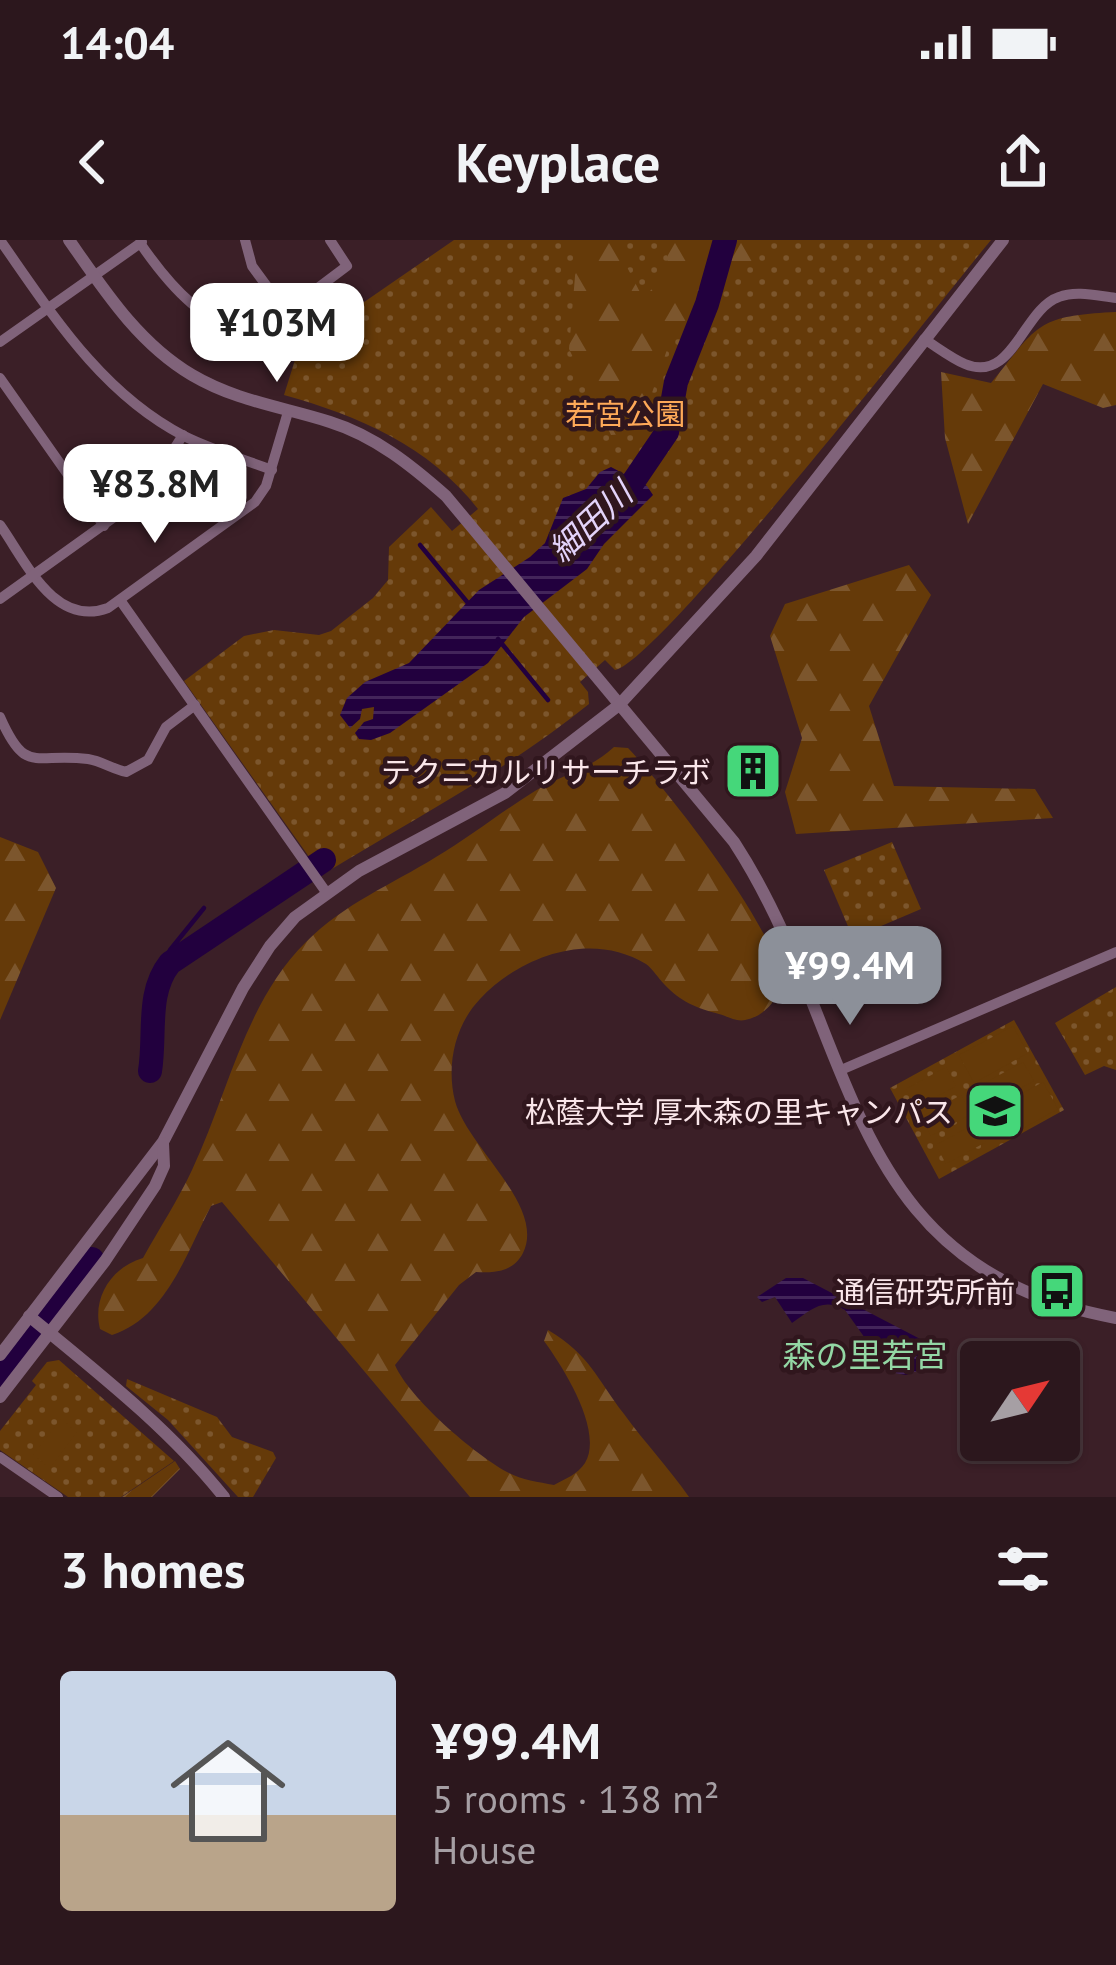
<!DOCTYPE html>
<html lang="en">
<head>
<meta charset="utf-8">
<style>
  body { margin:0; font-family:"PT Sans","Noto Sans JP",sans-serif; background:#342026; color:#f1f3f6; height:100vh; display:flex; flex-direction:column; font-size:45px; white-space:nowrap }
  * { box-sizing:border-box; margin:0 }
  p { font-size:39px; color:#a69fa4 }
  .icon { flex:none; width:66px; height:66px; fill:none; stroke:currentColor; stroke-width:2; stroke-linecap:round; stroke-linejoin:round }
  .map { position:relative; height:1257px; overflow:hidden }
  .drawer { display:flex; flex-direction:column; background:#2c171d; flex:1 }
  .drawer>* { flex:none }
  .needle { width:78px; rotate:55deg }
  .controls { position:absolute; left:960px; top:1101px; display:grid; gap:24px }
  .controls a { display:grid; place-items:center; width:120px; height:120px; border-radius:12px; background:#2c171d; box-shadow:0 3px 9px #0004,0 0 0 3px #48363b; font-size:60px }
  .price { position:absolute; translate:-50% -102px; padding:0 27px; border-radius:24px; background:#fff; color:#222; font-size:39px; line-height:78px; filter:drop-shadow(0 3px 6px #0008) }
  .price::after { content:''; position:absolute; left:50%; top:72px; width:36px; height:27px; margin-left:-18px; background:inherit; clip-path:polygon(0 0,100% 0,50% 100%) }
  .price.current { background:#8c9099; color:#fff }
  ul { padding:0; list-style:none }
  li { display:flex; align-items:center; gap:36px; height:300px; padding:0 60px }
  li+li { border-top:3px solid #48363b }
  li span { display:grid; place-items:center; flex:none; width:336px; height:240px; border-radius:12px; color:#555 }
  li>.icon { margin-inline-start:auto }
  span .icon { width:144px; height:144px; fill:#fffc; stroke-width:1 }
  li b { font-size:51px }
  h2 { display:flex; justify-content:space-between; align-items:center; height:144px; padding:0 60px; font-size:51px }
  .status { display:flex; justify-content:space-between; align-items:center; height:84px; padding:0 60px; background:#2c171d; direction:ltr }
  .status svg { height:33px; fill:currentColor }
  header { display:flex; justify-content:space-between; align-items:center; height:156px; padding:0 60px; background:#2c171d; font-size:54px; font-weight:700 }
  .map>svg:first-child { display:block }
  .grass { fill:url(#grass-dots) }
  .forest { fill:url(#forest-firs) }
  .garden { fill:url(#garden-furrows) }
  .pitch { fill:#653a09 }
  .water { fill:url(#water-rules) }
  .lines { fill:none; stroke-linecap:round; stroke-linejoin:round }
  .stream { stroke:#22003e; stroke-width:4.5 }
  .river { stroke:#22003e; stroke-width:24 }
  .minor { stroke:#80637a; stroke-width:10 }
  .tertiary { stroke:#80637a; stroke-width:12 }
  .labels { text-anchor:middle; dominant-baseline:central; stroke-width:9; stroke-linejoin:round; paint-order:stroke }
  .park-label { font-size:30px; fill:#fea958; stroke:#30161d }
  .poi-label { font-size:30px; fill:#fae6ea; stroke:#30161d; text-anchor:end }
  .water-label { font-size:33px; font-style:italic; fill:#e3d3fa; stroke:#30161d }
  .neighbourhood-label { font-size:33px; fill:#93d7a4; stroke:#30161d }
</style>
</head>
<body>
<div class="status"><b>14:04</b><svg viewBox="0 0 49 12"><path d="M0 12V9h3v3zM5 12V6h3v6zM10 12V3h3v9zM15 12V0h3v12zM26 1h20v11H26zM47 4h2v5h-2z"/></svg></div>
<header><svg class="icon" aria-label="back" viewBox="0 0 24 24"><path d="M15 5l-7 7 7 7"/></svg>Keyplace<svg class="icon" aria-label="share" viewBox="0 0 24 24"><path d="M12 15V3M7 8l5-5 5 5M5 13v7h14v-7"/></svg></header>
<div class="map">
<svg width="1116" height="1257" viewBox="0 0 1116 1257">
  <defs>
    <pattern id="grass-dots" width="8" height="8" patternUnits="userSpaceOnUse" patternTransform="scale(3)"><rect width="8" height="8" fill="#653a09"/><path d="M2 2h.1M6 6h.1" fill="none" stroke="#7c562d" stroke-width="1.8" stroke-linecap="round"/></pattern>
    <pattern id="forest-firs" width="22" height="20" patternUnits="userSpaceOnUse" patternTransform="scale(3)"><rect width="22" height="20" fill="#653a09"/><path d="M5 1l3.5 6h-7zM16 11l3.5 6h-7z" fill="#7c562d"/></pattern>
    <pattern id="garden-furrows" width="10" height="10" patternUnits="userSpaceOnUse" patternTransform="scale(3)"><rect width="10" height="10" fill="#653a09"/><path d="M-1 1l2-2M0 10L10 0M9 11l2-2" fill="none" stroke="#7c562d"/></pattern>
    <pattern id="water-rules" width="6" height="5" patternUnits="userSpaceOnUse" patternTransform="scale(3)"><rect width="6" height="5" fill="#22003e"/><path d="M0 2.5h6" fill="none" stroke="#43255a"/></pattern>
  </defs>
  <rect width="100%" height="100%" fill="#3b1f27"/>
  <g class="grass">
    <path d="M454 0H991C942 59 658 423 615 430L605 420 580 442 588 452 589 464C505 532 413 579 322 635L184 441 244 396 274 390 319 395 331 391 373 358 388 340 389 307 431 267 452 291 478 269C429 206 359 176 284 155L299 107Z"/>
    <path d="M892 602 921 669 853 698 824 630Z"/>
    <path d="M1116 747V830L1104 826 1085 835 1055 783Z"/>
    <path d="M1014 780 1064 870 939 939 890 848Z"/>
    <path d="M59 1120 174 1221 121 1257H68L0 1210V1191L36 1145 32 1141 47 1122Z"/>
    <path d="M127 1139 217 1177 232 1197 273 1212 276 1218 253 1257H238L168 1180 126 1146Z"/>
  </g>
  <g class="forest">
    <path d="M578 0H613L643 58 669 32 665 0H763L753 20 669 104 638 193 611 195 569 109Z"/>
    <path d="M1116 72V165L1103 168 1043 144 968 284 945 198 941 132 991 143C1039 84 1036 76 1116 72Z"/>
    <path d="M909 325 931 355 869 466 894 546 1035 549 1053 578 796 594 785 552 802 498 770 396 785 364Z"/>
    <path d="M614 507 628 508C663 545 783 696 780 743 779 761 762 777 745 780 736 782 727 776 719 774 696 768 681 762 664 744 658 738 653 729 646 724 591 690 520 716 480 759 455 785 446 825 455 861 467 907 546 966 523 1013 513 1032 495 1033 476 1032L459 1045 395 1125C409 1158 474 1214 507 1232 521 1240 538 1242 554 1245 565 1239 578 1234 585 1223 604 1191 563 1127 544 1101L548 1090C591 1116 596 1138 624 1174 645 1203 669 1228 689 1257H470L222 962 211 966C187 1012 166 1078 112 1095L100 1089C92 1057 112 1027 143 1018 159 989 178 960 192 930 228 854 245 762 306 702 345 663 391 645 436 617 470 597 501 572 535 551 565 533 586 532 614 507Z"/>
    <path d="M0 597 38 612 56 648 0 780Z"/>
  </g>
  <path class="garden" d="M175 1221 180 1229 152 1257H122Z"/>
  <g class="pitch">
    <path d="M1013 786 1028 813 974 843 959 815Z"/>
    <path d="M1023 822 1034 841 993 862 983 844Z"/>
    <path d="M946 827 956 846 916 868 906 849Z"/>
    <path d="M1043 842 1058 869 1003 899 989 871Z"/>
    <path d="M961 855 971 874 931 896 921 877Z"/>
    <path d="M976 883 986 902 946 924 936 905Z"/>
    <path d="M61 1179 77 1192 50 1228 33 1215Z"/>
  </g>
  <g class="water">
    <path d="M611 227 647 246 653 255 604 304 587 329 524 377 488 423 390 493 371 500 359 499 355 493 364 482 373 479 374 467 362 469 360 479 350 488 340 475 347 458 365 442 409 423 479 350 530 317 545 303 563 258 586 249 600 232Z"/>
    <path d="M786 1038H803L926 1102 932 1112 928 1127 906 1135 889 1132 845 1070C823 1057 811 1070 792 1083L775 1057 762 1062 757 1057Z"/>
  </g>
  <g class="lines">
    <g class="stream">
      <path d="M420 305 468 363"/>
      <path d="M498 399 548 460"/>
      <path d="M159 739 170 710 204 668"/>
    </g>
    <g class="river">
      <path d="M614 262 631 245 667 192 676 142 707 64 725 0"/>
      <path d="M150 831C156 794 146 753 170 723L324 620"/>
      <path d="M0 1138 92 1019"/>
    </g>
    <g class="minor">
      <path d="M0 0C52 74 101 153 184 196 212 210 243 219 272 230"/>
      <path d="M245 0 252 26 285 71"/>
      <path d="M140 3C175 54 202 79 259 103L270 84 347 26 330 0"/>
      <path d="M924 99C937 107 951 118 965 124 1013 144 1023 69 1059 57 1076 50 1098 56 1116 58"/>
      <path d="M0 102 142 2"/>
      <path d="M0 138 104 286"/>
      <path d="M0 285C25 320 54 388 108 368L255 262 266 246 288 172"/>
      <path d="M0 359 145 255 183 195"/>
      <path d="M120 360 326 652"/>
      <path d="M0 477C26 536 34 512 88 519 101 521 113 529 126 532L148 520 166 487 195 465"/>
      <path d="M841 830 1116 712"/>
      <path d="M0 1217 58 1257"/>
    </g>
    <g class="tertiary">
      <path d="M69 0C104 50 138 103 192 135 236 161 283 167 330 182 375 196 412 226 446 256L734 602C861 797 837 1027 1116 1078"/>
      <path d="M29 1076C97 1132 169 1188 224 1257"/>
      <path d="M0 1115 163 902 243 748 270 706 295 677 359 631 505 553 619 465 756 316 1003 0"/>
      <path d="M0 1157 105 1021 155 946 164 926 163 903"/>
    </g>
  </g>
  <defs>
    <symbol id="building-square" viewBox="-11 -11 22 22"><rect x="-9" y="-9" width="18" height="18" rx="4" fill="#45d77a" stroke="#30161d"/><path d="M-4-6H4V6H1V3H-1V6H-4ZM-2.5-4.3h1.7v1.8h-1.7ZM.8-4.3h1.7v1.8H.8ZM-2.5-1h1.7V.8h-1.7ZM.8-1h1.7V.8H.8Z" fill="#111"/></symbol>
    <symbol id="university-square" viewBox="-11 -11 22 22"><rect x="-9" y="-9" width="18" height="18" rx="4" fill="#45d77a" stroke="#30161d"/><path d="M0-5L7-2L0 1L-7-2ZM-4 1L0 2.5L4 1V4Q0 6-4 4Z" fill="#111"/></symbol>
    <symbol id="bus-square" viewBox="-11 -11 22 22"><rect x="-9" y="-9" width="18" height="18" rx="4" fill="#45d77a" stroke="#30161d"/><path d="M-5-6H5V4H4V6H2V4H-2V6H-4V4H-5ZM-3.5-4V0h7V-4ZM-3.5 1.2v1.5H-2V1.2ZM2 1.2v1.5H3.5V1.2Z" fill="#111"/></symbol>
  </defs>
  <g fill-rule="evenodd">
    <use href="#building-square" x="720" y="498" width="66" height="66"/>
    <use href="#university-square" x="962" y="838" width="66" height="66"/>
    <use href="#bus-square" x="1024" y="1018" width="66" height="66"/>
  </g>
  <g class="labels">
    <g class="park-label">
      <text x="625" y="173">若宮公園</text>
    </g>
    <g class="poi-label">
      <text x="711" y="531">テクニカルリサーチラボ</text>
      <text x="953" y="871">松蔭大学 厚木森の里キャンパス</text>
      <text x="1015" y="1051">通信研究所前</text>
    </g>
    <g class="water-label">
      <text transform="translate(590 281) rotate(-43)">細田川</text>
    </g>
    <g class="neighbourhood-label">
      <text x="865" y="1114">森の里若宮</text>
    </g>
  </g>
</svg>
<div class="controls">
<a><svg class="needle" viewBox="-14 -14 28 28"><path d="M0-13l5 13h-10z" fill="#e53935"/><path d="M0 13l5-13h-10z" fill="#a69fa4"/></svg></a>
</div>
<b class="price" style="left:277px;top:145px">¥103M</b>
<b class="price" style="left:155px;top:306px">¥83.8M</b>
<b class="price current" style="left:850px;top:788px">¥99.4M</b>
</div>
<section class="drawer">
<h2>3 homes<svg class="icon" aria-label="filters" viewBox="0 0 24 24"><path d="M4 7h16M4 17h16"/><circle cx="9" cy="7" r="2"/><circle cx="15" cy="17" r="2"/></svg></h2>
<ul>
<li><span style="background:linear-gradient(#c9d6e8 60%,#b9a48a 0)"><svg class="icon" aria-label="home" viewBox="0 0 24 24"><path d="M3 11l9-7 9 7M6 9v11h12V9"/></svg></span><div><b>¥99.4M</b><p>5 rooms · 138 m²</p><p>House</p></div></li>
</ul>
</section>
</body>
</html>
